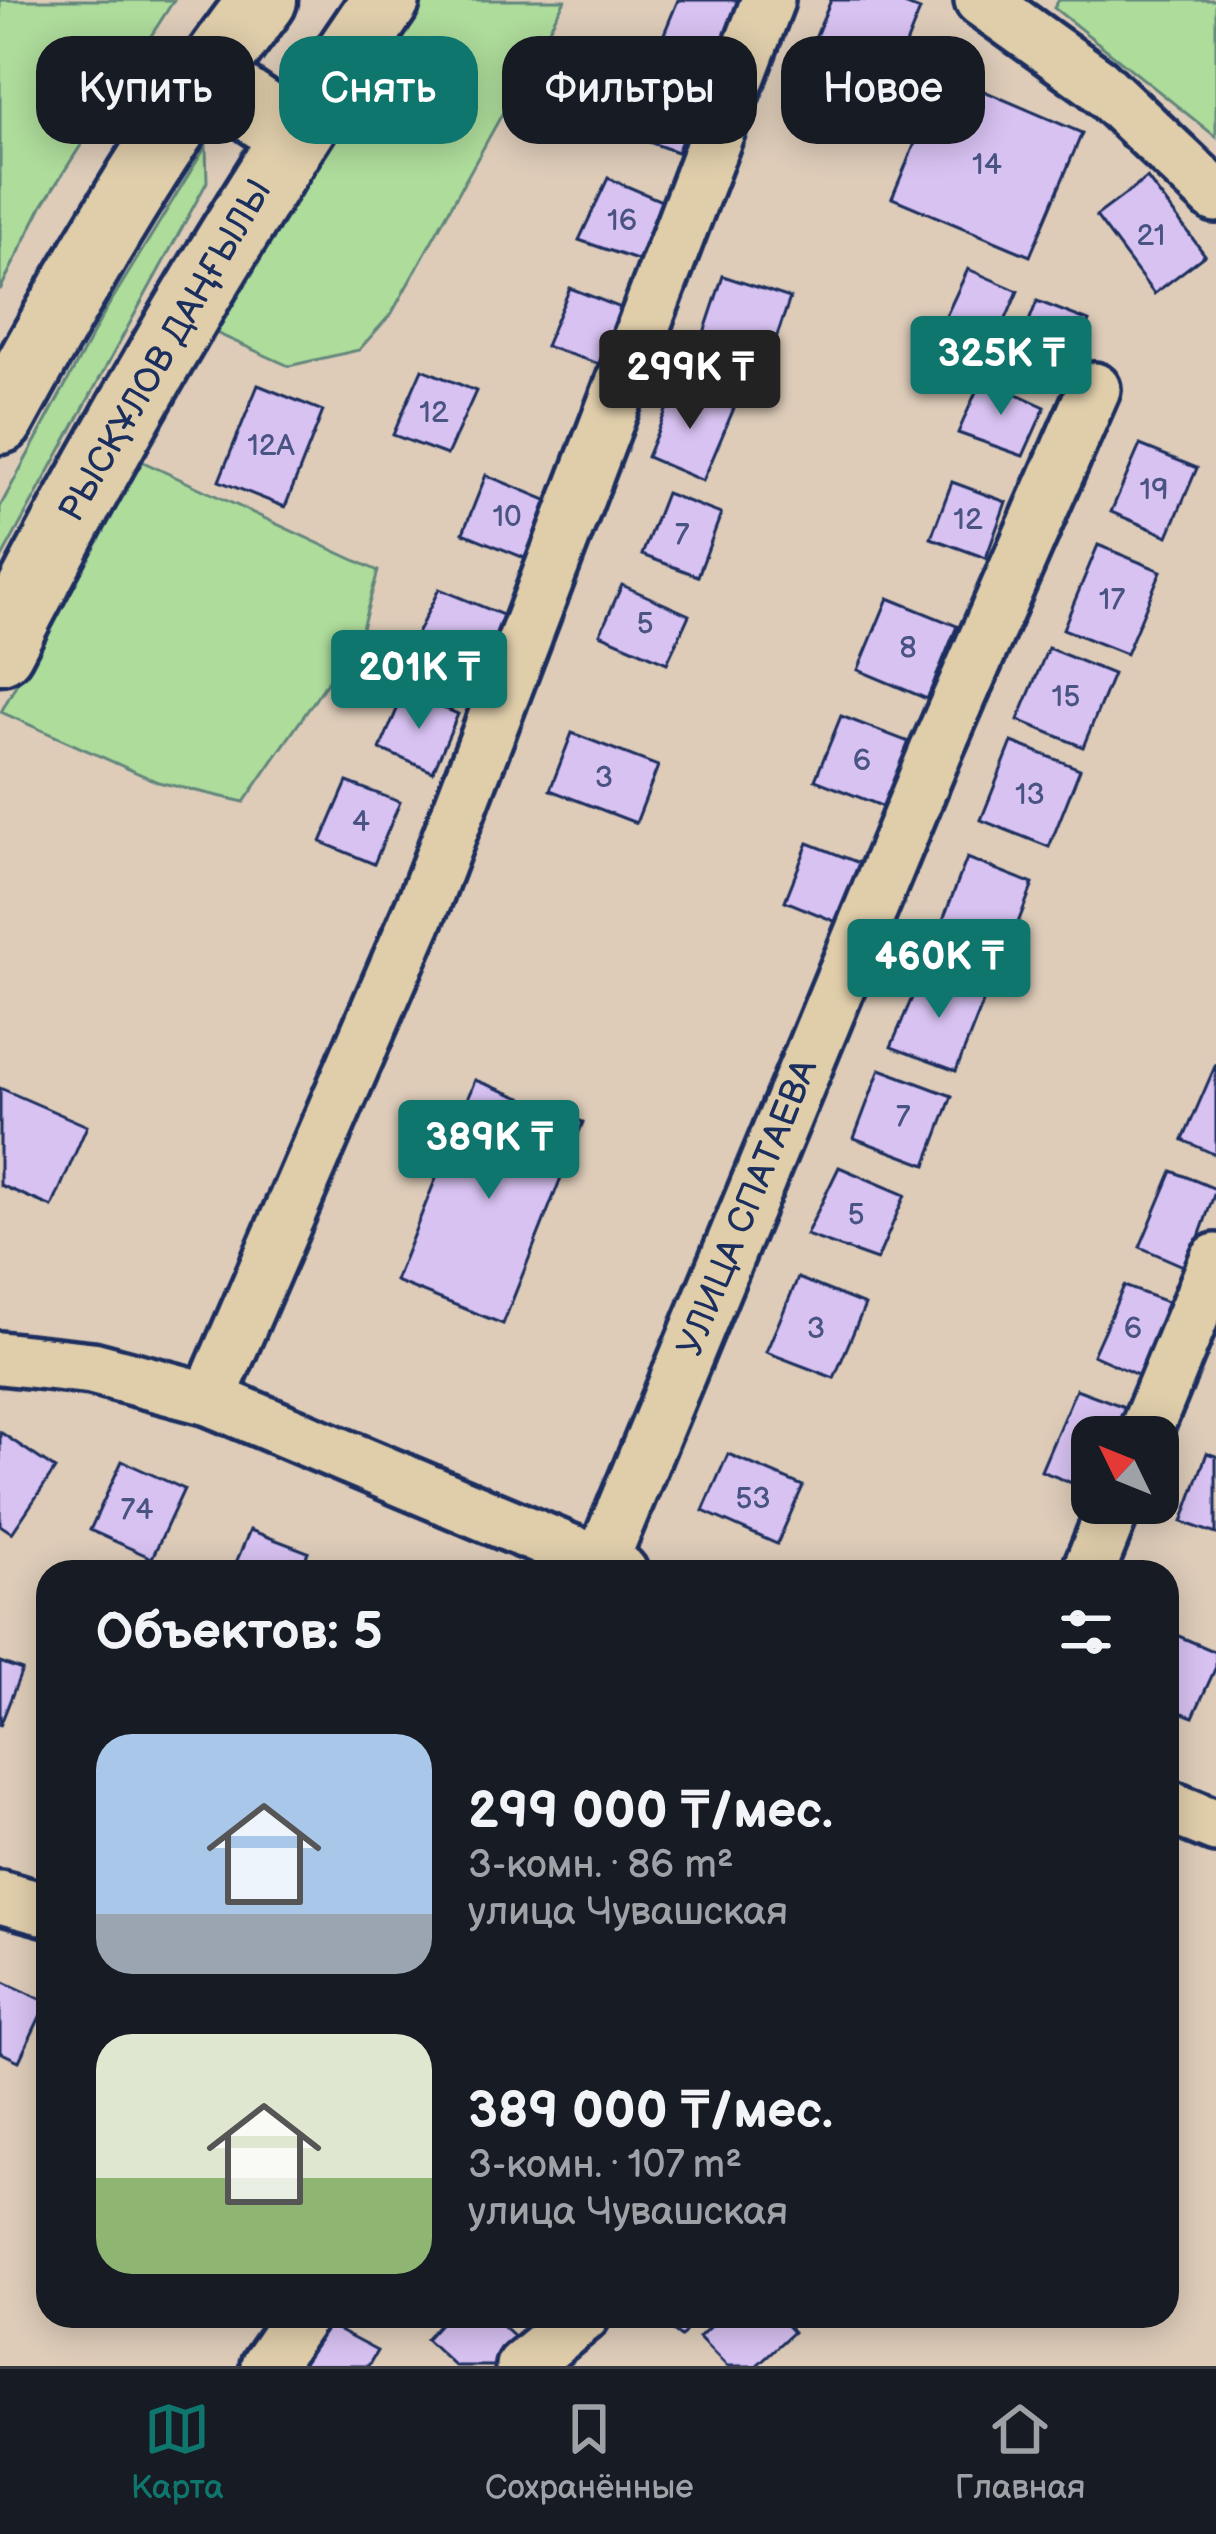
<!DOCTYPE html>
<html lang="ru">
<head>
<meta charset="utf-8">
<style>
  body { margin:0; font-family:"Balsamiq Sans",sans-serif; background:#20242c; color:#f1f3f6; height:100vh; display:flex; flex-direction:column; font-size:45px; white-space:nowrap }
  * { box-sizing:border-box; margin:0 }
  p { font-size:39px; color:#9ea1a6 }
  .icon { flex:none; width:66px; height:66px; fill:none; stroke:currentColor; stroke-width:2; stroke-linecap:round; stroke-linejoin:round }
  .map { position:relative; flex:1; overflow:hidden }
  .details { position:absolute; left:36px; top:1560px; width:1143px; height:768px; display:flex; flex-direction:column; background:#171b24; border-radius:36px; box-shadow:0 6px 30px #0003 }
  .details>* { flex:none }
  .banner { position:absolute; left:36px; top:36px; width:1146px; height:108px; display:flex; gap:24px }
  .needle { width:78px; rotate:313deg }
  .tools { position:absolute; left:1071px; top:1416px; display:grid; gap:24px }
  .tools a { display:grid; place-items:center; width:108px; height:108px; border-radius:24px; background:#171b24; box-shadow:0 6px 30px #0003; font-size:60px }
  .price { position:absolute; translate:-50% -102px; padding:0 27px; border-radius:12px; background:#0f766e; color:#fff; font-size:39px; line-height:78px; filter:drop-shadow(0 3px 6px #0008) }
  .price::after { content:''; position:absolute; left:50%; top:72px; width:36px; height:27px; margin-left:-18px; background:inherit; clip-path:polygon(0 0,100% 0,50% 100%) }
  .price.selected { background:#222; color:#fff }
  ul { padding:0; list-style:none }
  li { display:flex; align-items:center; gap:36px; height:300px; padding:0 60px }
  li span { display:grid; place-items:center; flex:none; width:336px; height:240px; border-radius:36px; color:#555 }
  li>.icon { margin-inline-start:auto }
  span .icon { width:144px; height:144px; fill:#fffc; stroke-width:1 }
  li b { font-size:51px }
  h2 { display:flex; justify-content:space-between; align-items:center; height:144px; padding:0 60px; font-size:51px }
  .chip { padding:0 42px; border-radius:36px; background:#171b24; box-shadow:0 6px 30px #0003; font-size:42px; line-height:108px }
  .chip.selected { background:#0f766e; color:#fff }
  .dock { display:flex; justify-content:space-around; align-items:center; height:168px; border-top:3px solid #363941; background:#171b24; font-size:33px; color:#9ea1a6 }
  .dock a { display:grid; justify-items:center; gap:6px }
  .dock .selected { color:#0f766e }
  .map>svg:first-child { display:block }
  .green { fill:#aedc9b; stroke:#64867c; stroke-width:3 }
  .building { fill:#d8c2f2; stroke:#1b2f5e; stroke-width:3 }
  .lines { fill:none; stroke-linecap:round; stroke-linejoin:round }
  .street-casing { stroke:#1b2f5e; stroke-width:60 }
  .primary-casing { stroke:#1b2f5e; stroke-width:75 }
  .street { stroke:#e0ceab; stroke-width:51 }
  .primary { stroke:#e0ceab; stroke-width:66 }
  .labels { text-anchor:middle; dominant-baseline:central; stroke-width:9; stroke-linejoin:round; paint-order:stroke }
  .number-label { font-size:30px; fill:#4a5483 }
  .street-label { font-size:36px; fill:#1b2f5e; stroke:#e0ceab }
</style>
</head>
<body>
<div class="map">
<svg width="1216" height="2366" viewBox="0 0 1216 2366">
  <rect width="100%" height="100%" fill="#deccb9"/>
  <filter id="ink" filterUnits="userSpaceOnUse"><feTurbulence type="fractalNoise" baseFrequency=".00833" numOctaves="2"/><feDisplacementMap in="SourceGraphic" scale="24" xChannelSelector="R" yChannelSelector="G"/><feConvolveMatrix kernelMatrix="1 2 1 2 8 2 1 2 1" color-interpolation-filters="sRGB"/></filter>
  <g filter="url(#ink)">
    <g class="green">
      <path d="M0 0H174L42 206 0 290Z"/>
      <path d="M413 0H565L392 313 359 350 289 366 205 328Z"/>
      <path d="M1059 0H1216V137L1054 8Z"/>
      <path d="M206 146 207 182 0 561V507L104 313Z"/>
      <path d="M139 460 378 571 360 635 244 802 158 782 1 712Z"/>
    </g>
    <g class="building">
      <path d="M678 0H746L722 57 664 34Z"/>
      <path d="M831 0H894L920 10 894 74 814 41Z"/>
      <path d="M944 74 1082 133 1030 256 892 198Z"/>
      <path d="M643 75 699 99 677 152 618 131Z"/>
      <path d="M608 178 664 202 640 261 579 240Z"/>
      <path d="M1147 178 1205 255 1154 294 1096 216Z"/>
      <path d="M968 269 1018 291 993 349 939 331Z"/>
      <path d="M723 276 790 298 769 359 703 336Z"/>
      <path d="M570 288 629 311 605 366 545 346Z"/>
      <path d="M1037 301 1089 321 1065 382 1013 362Z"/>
      <path d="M422 369 476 391 447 455 393 435Z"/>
      <path d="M982 378 1045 407 1023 456 958 433Z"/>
      <path d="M677 384 734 408 703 481 647 457Z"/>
      <path d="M258 385 323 411 285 507 219 481Z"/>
      <path d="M1140 445 1197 468 1168 536 1111 512Z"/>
      <path d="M486 475 551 502 527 559 463 533Z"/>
      <path d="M952 482 1006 502 986 558 931 538Z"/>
      <path d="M666 493 721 514 698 576 642 555Z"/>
      <path d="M1098 545 1161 571 1126 654 1063 629Z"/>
      <path d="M622 585 689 615 667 663 600 634Z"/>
      <path d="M439 589 503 615 481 671 412 644Z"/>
      <path d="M888 598 957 626 927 699 858 670Z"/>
      <path d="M1048 648 1113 674 1083 747 1018 720Z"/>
      <path d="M405 691 458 714 433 772 380 749Z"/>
      <path d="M841 716 909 742 884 807 815 780Z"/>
      <path d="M572 733 658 766 636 823 550 790Z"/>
      <path d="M1012 742 1080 769 1049 847 981 820Z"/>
      <path d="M347 782 400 802 374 864 321 842Z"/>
      <path d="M808 843 862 864 839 923 785 901Z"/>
      <path d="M967 858 1033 884 1002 964 936 938Z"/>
      <path d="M923 972 986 995 956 1071 891 1047Z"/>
      <path d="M1216 1064V1155L1183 1140Z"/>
      <path d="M880 1069 952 1096 926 1165 854 1138Z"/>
      <path d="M475 1080 583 1122 503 1324 395 1281Z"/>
      <path d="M0 1088 87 1126 52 1207 0 1185Z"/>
      <path d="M839 1167 905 1195 877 1260 806 1235Z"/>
      <path d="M1172 1171 1216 1189 1188 1268 1140 1247Z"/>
      <path d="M798 1278 865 1305 834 1378 766 1352Z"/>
      <path d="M1124 1286 1173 1304 1142 1377 1093 1355Z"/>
      <path d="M1076 1389 1130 1409 1117 1437H1092V1491L1041 1471Z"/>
      <path d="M0 1432 55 1469 12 1533 0 1525Z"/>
      <path d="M1207 1453 1216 1456V1534L1182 1522Z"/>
      <path d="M728 1454 803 1486 777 1544 703 1511Z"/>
      <path d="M122 1461 184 1489 152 1558 90 1530Z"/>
      <path d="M250 1530 308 1552 300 1572H232Z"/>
      <path d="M1167 1631 1216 1652V1667L1193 1717 1167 1707Z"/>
      <path d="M0 1662 22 1670 0 1726Z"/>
      <path d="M0 1980 47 2002 19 2061 0 2052Z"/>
      <path d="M447 2316H492L520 2342 498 2366H455L426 2339Z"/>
      <path d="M653 2316H698L681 2337Z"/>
      <path d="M721 2316H778L793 2332 756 2366H727L699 2337Z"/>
      <path d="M324 2323 377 2351 368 2366H297Z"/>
    </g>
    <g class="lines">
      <defs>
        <g id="street">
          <path d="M981 0 1097 83 1216 196"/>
          <path d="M0 1358 92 1368 209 1399 621 1572"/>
          <path d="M209 1399 426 897 768 0"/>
          <path d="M1143 1437 1216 1260"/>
          <path d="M601 1563 936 751 1094 389"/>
          <path d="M1088 1572 1116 1503"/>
          <path d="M1167 1806 1216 1826"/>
          <path d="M0 1897 48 1910"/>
          <path d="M267 2366 301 2316"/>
          <path d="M522 2366 583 2316"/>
        </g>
        <g id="primary">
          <path d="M205 76 293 135"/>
          <path d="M0 420C79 275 162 131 263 0"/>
          <path d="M0 650C116 425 242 209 386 0"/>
        </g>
      </defs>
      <use href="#street" class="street-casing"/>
      <use href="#primary" class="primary-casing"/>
      <use href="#street" class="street"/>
      <use href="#primary" class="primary"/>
    </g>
  </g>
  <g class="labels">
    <g class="number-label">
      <text x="987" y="165">14</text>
      <text x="622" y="221">16</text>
      <text x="1151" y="236">21</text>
      <text x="434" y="413">12</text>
      <text x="271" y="446">12А</text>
      <text x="1154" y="490">19</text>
      <text x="507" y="517">10</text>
      <text x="968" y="520">12</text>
      <text x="682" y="535">7</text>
      <text x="1112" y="600">17</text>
      <text x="645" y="624">5</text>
      <text x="908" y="648">8</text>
      <text x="1066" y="697">15</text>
      <text x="862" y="761">6</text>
      <text x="604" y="778">3</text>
      <text x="1030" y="795">13</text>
      <text x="361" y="822">4</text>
      <text x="903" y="1117">7</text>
      <text x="856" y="1215">5</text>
      <text x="816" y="1329">3</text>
      <text x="1133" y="1329">6</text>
      <text x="753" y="1499">53</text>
      <text x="137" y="1510">74</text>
    </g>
    <g class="street-label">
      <text transform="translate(166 351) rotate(-60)">РЫСҚҰЛОВ ДАҢҒЫЛЫ</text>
      <text transform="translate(748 1208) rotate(-68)">УЛИЦА СПАТАЕВА</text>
    </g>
  </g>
</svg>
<div class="tools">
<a><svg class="needle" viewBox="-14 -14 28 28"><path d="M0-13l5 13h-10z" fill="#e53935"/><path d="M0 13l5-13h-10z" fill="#9ea1a6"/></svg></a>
</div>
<b class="price" style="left:1001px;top:418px">325K ₸</b>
<b class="price selected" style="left:690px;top:432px">299K ₸</b>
<b class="price" style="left:419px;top:732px">201K ₸</b>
<b class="price" style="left:939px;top:1021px">460K ₸</b>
<b class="price" style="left:489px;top:1202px">389K ₸</b>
<div class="banner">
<a class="chip">Купить</a>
<a class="chip selected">Снять</a>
<a class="chip">Фильтры</a>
<a class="chip">Новое</a>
</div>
<section class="details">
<h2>Объектов: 5<svg class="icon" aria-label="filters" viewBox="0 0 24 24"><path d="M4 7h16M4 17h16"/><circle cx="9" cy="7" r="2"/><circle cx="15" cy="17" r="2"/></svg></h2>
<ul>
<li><span style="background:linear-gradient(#a9c7e8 75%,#9aa5b1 0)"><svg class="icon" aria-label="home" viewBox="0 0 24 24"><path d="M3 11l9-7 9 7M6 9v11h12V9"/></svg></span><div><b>299 000 ₸/мес.</b><p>3-комн. · 86 m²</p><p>улица Чувашская</p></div></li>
<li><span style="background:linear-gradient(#dfe7d0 60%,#8fb573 0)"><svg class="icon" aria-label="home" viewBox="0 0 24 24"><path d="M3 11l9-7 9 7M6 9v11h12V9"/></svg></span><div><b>389 000 ₸/мес.</b><p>3-комн. · 107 m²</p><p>улица Чувашская</p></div></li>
</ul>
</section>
</div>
<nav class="dock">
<a class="selected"><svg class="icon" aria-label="map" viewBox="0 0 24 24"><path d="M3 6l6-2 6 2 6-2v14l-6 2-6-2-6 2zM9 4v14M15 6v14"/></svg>Карта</a>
<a><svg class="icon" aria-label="saved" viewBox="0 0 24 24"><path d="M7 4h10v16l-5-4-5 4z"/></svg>Сохранённые</a>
<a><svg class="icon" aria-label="home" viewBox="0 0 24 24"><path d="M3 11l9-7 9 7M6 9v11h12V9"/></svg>Главная</a>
</nav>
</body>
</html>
